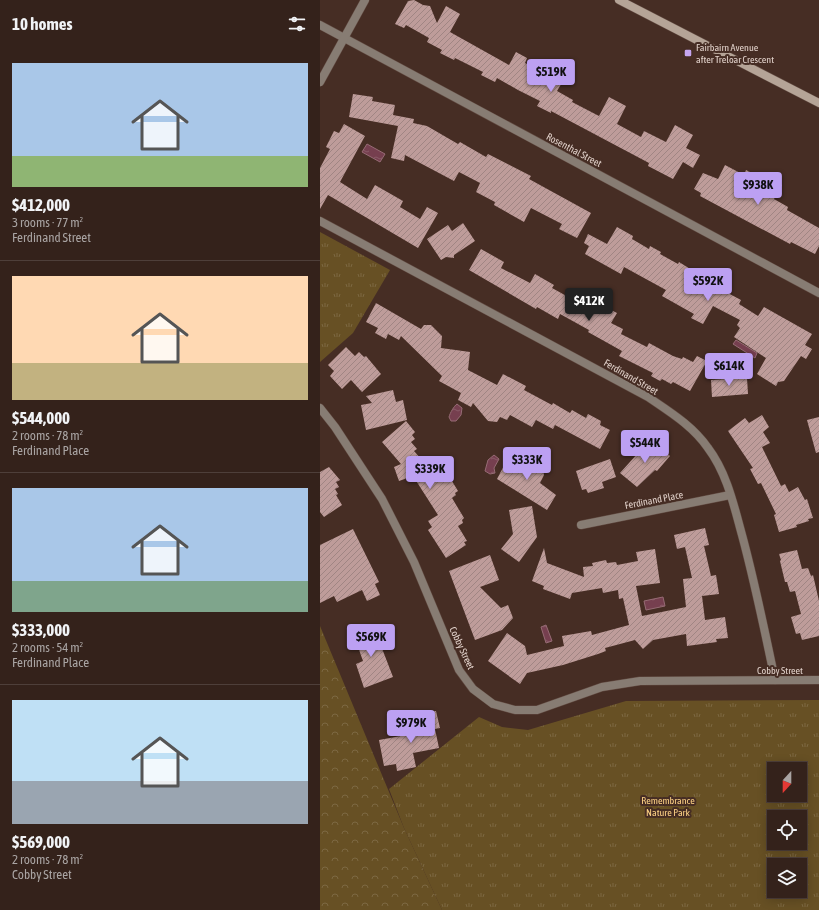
<!DOCTYPE html>
<html lang="en">
<head>
<meta charset="utf-8">
<style>
  body { margin:0; font-family:"Asap Condensed",sans-serif; background:#3c2a24; color:#f1f3f6; height:100vh; display:flex; flex-direction:column; font-size:15px; white-space:nowrap }
  * { box-sizing:border-box; margin:0 }
  p { font-size:13px; color:#a9a4a3 }
  .icon { flex:none; width:22px; height:22px; fill:none; stroke:currentColor; stroke-width:2; stroke-linecap:round; stroke-linejoin:round }
  .map { position:relative; flex:1; overflow:hidden }
  .side { display:flex; flex-direction:column; background:#34221b; width:320px }
  .side>* { flex:none }
  .needle { width:26px; rotate:201deg }
  .buttons { position:absolute; left:447px; top:762px; display:grid; gap:8px }
  .buttons a { display:grid; place-items:center; width:40px; height:40px; border-radius:0px; background:#34221b; box-shadow:0 2px 10px #0003,0 0 0 1px #4e3f3a; font-size:20px }
  .price { position:absolute; translate:-50% -34px; padding:0 9px; border-radius:4px; background:#bca0f2; color:#111; font-size:13px; line-height:26px; filter:drop-shadow(0 1px 2px #0008) }
  .price::after { content:''; position:absolute; left:50%; top:24px; width:12px; height:9px; margin-left:-6px; background:inherit; clip-path:polygon(0 0,100% 0,50% 100%) }
  .price.current { background:#222; color:#fff }
  ul { padding:0; list-style:none }
  li { display:grid; align-content:center; gap:8px; height:212px; padding:0 12px }
  li+li { border-top:1px solid #4e3f3a }
  li span { display:grid; place-items:center; height:124px; border-radius:0px; color:#555 }
  li>.icon { margin-inline-start:auto }
  span .icon { width:72px; height:72px; fill:#fffc; stroke-width:1 }
  li b { font-size:17px }
  h2 { display:flex; justify-content:space-between; align-items:center; height:48px; padding:0 12px; font-size:17px }
  main { display:flex; flex:1; min-height:0 }
  .map>svg:first-child { display:block }
  .forest { fill:url(#forest-crowns) }
  .park { fill:url(#park-tufts); fill-rule:evenodd }
  .water { fill:url(#water-ripples); stroke:#966b74 }
  .building { fill:url(#building-hatch) }
  .lines { fill:none; stroke-linecap:round; stroke-linejoin:round }
  .street-casing { stroke:#624b42; stroke-width:9 }
  .secondary-casing { stroke:#624b42; stroke-width:9 }
  .street { stroke:#877c73; stroke-width:8 }
  .secondary { stroke:#b5a497; stroke-width:8 }
  .poi-dot { fill:#c6a6f0; stroke:#462d24; stroke-width:1.5 }
  .labels { text-anchor:middle; dominant-baseline:central; stroke-width:4; stroke-linejoin:round; paint-order:stroke }
  .poi-label { font-size:10px; fill:#e1d1ca; stroke:#462d24; text-anchor:start }
  .street-label { font-size:10px; fill:#e1d1ca; stroke:#462d24 }
  .park-label { font-size:10px; fill:#fed285; stroke:#462d24 }
</style>
</head>
<body>
<main>
<section class="side">
<h2>10 homes<svg class="icon" aria-label="filters" viewBox="0 0 24 24"><path d="M4 7h16M4 17h16"/><circle cx="9" cy="7" r="2"/><circle cx="15" cy="17" r="2"/></svg></h2>
<ul>
<li><span style="background:linear-gradient(#a9c7e8 75%,#8fb573 0)"><svg class="icon" aria-label="home" viewBox="0 0 24 24"><path d="M3 11l9-7 9 7M6 9v11h12V9"/></svg></span><div><b>$412,000</b><p>3 rooms · 77 m²</p><p>Ferdinand Street</p></div></li>
<li><span style="background:linear-gradient(#ffd9b3 70%,#c2b280 0)"><svg class="icon" aria-label="home" viewBox="0 0 24 24"><path d="M3 11l9-7 9 7M6 9v11h12V9"/></svg></span><div><b>$544,000</b><p>2 rooms · 78 m²</p><p>Ferdinand Place</p></div></li>
<li><span style="background:linear-gradient(#a9c7e8 75%,#7fa58c 0)"><svg class="icon" aria-label="home" viewBox="0 0 24 24"><path d="M3 11l9-7 9 7M6 9v11h12V9"/></svg></span><div><b>$333,000</b><p>2 rooms · 54 m²</p><p>Ferdinand Place</p></div></li>
<li><span style="background:linear-gradient(#bfe0f5 65%,#9aa5b1 0)"><svg class="icon" aria-label="home" viewBox="0 0 24 24"><path d="M3 11l9-7 9 7M6 9v11h12V9"/></svg></span><div><b>$569,000</b><p>2 rooms · 78 m²</p><p>Cobby Street</p></div></li>
</ul>
</section>
<div class="map">
<svg width="499" height="910" viewBox="0 0 499 910">
  <defs>
    <pattern id="forest-crowns" width="20" height="18" patternUnits="userSpaceOnUse"><rect width="20" height="18" fill="#675024"/><path d="M2 6a3 3 0 1 1 6 0M12 15a3 3 0 1 1 6 0" fill="none" stroke="#7c6842"/></pattern>
    <pattern id="park-tufts" width="24" height="20" patternUnits="userSpaceOnUse"><rect width="24" height="20" fill="#675024"/><path d="M3 7l-1-3M5 7V3M7 7l1-3M15 17l-1-3M17 17v-4M19 17l1-3" fill="none" stroke="#7c6842"/></pattern>
    <pattern id="water-ripples" width="26" height="14" patternUnits="userSpaceOnUse"><rect width="26" height="14" fill="#763f4f"/><path d="M2 4q2-2 4 0t4 0M15 11q2-2 4 0t4 0" fill="none" stroke="#895a67"/></pattern>
    <pattern id="building-hatch" width="6" height="6" patternUnits="userSpaceOnUse"><rect width="6" height="6" fill="#be9c9a"/><path d="M-1 1l2-2M0 6l6-6M5 7l2-2" fill="none" stroke="#a08583"/></pattern>
  </defs>
  <rect width="100%" height="100%" fill="#462d24"/>
  <path class="forest" d="M0 626 84 828 122 910H0Z"/>
  <g class="park">
    <path d="M0 232 70 270 33 333 0 362Z"/>
    <path d="M499 700V910H122L84 828 69 789 159 717 182 727 208 730 306 701ZM454 769H480V795H454ZM454 817H480V843H454ZM454 865H480V891H454Z"/>
  </g>
  <g class="water">
    <path d="M47 144 65 154 60 162 42 152Z"/>
    <path d="M416 340 437 353 435 358 413 344Z"/>
    <path d="M137 404 142 408 141 415 136 421H131L129 417C130 413 134 406 137 404Z"/>
    <path d="M174 455 179 459 174 468 175 473 170 474 165 471 168 460Z"/>
    <path d="M343 597 345 606 326 610 324 601Z"/>
    <path d="M226 625 232 641 226 643 221 627Z"/>
  </g>
  <g class="building">
    <path d="M94 0 103 5 110 6 117 23 126 6 140 14 130 32 189 65 196 52 207 58 205 63 232 78 233 76 243 81 237 91 253 100 252 102 279 116 289 97 306 106 297 124 321 137 324 131 346 142 355 125 373 135 366 148 380 155 373 168 363 162 353 179 328 166 329 163 231 111V113L217 106 220 101 198 90 177 78 175 82 161 75 163 72 135 58 134 60 120 53 122 50 107 42 109 38 86 25 84 28 75 24 88 1Z"/>
    <path d="M33 94 53 97 52 101 75 105 73 115 94 119 93 123 107 126 138 144 140 142 166 157 168 154 211 176 209 179 271 213 257 238 239 229 242 224 211 208 204 222 174 205 175 202 156 192 160 183 139 172 134 181 85 155 84 161 71 158 78 126 29 117Z"/>
    <path d="M24 124 45 136 20 182 47 199 55 185 83 201 80 207 100 219 107 207 118 213 98 248 8 195 0 209V168L10 149 6 147 14 131 19 133Z"/>
    <path d="M405 165 424 175 426 170 451 183 453 180 462 185 454 199 468 207 467 210 499 228V246L495 254 471 242 470 244 380 196 381 193 374 189 383 173 398 179Z"/>
    <path d="M143 223 155 241 134 255V258L126 257 121 260 107 239 128 225 132 231Z"/>
    <path d="M297 227 313 236 312 239 329 249 330 246 341 252 340 254 358 264 359 262 393 283 394 282 408 289 406 292 421 300 419 304 438 316 444 307 492 334 485 345 492 349 486 359 481 356 464 381 458 382 456 386 437 374 446 358 414 337 420 328 417 325 420 320 393 306 383 324 371 318 374 314 342 296 346 290 304 267 301 274 265 254 269 246 264 243 268 234 287 244Z"/>
    <path d="M161 249 184 262 181 268 210 283 215 274 234 285 232 288 252 299 261 297 277 305 278 303 297 313 291 323 303 329 301 334 327 347 329 343 353 356 362 359 363 357 373 362 377 356 387 361 370 391 353 382 351 384 342 379 340 381 331 376 333 373 299 356 302 351 268 332 269 330 240 314 238 319 217 307 216 309 149 270Z"/>
    <path d="M56 303 101 329 104 325H111L122 336 121 348 150 352 148 370 177 385 183 374 206 386 204 390 232 405 233 403 250 413 252 410 266 418 268 414 281 421 280 425 290 430 280 449 235 425 233 429 216 420 212 427 190 415 187 420 180 417 177 422 168 421 153 403 151 407 138 400 141 393 119 381 122 376 81 336 79 340 68 334 66 339 55 333 58 328 46 322Z"/>
    <path d="M26 347 35 356 39 352 44 357 46 356 61 374 42 392 31 380 22 389 10 376 14 371 8 365Z"/>
    <path d="M427 378 428 394 392 397 391 380Z"/>
    <path d="M73 390 76 402 83 400 87 420 46 430 41 405 52 403 46 396Z"/>
    <path d="M442 415 449 427 443 432 450 443 442 447 461 486 465 484 469 492 478 487 485 500 487 499 493 518 488 519 489 521 476 525 477 527 459 532 454 515 456 514 441 483 438 484 430 469 433 468 408 431 425 418 429 423Z"/>
    <path d="M499 417V452L496 453 487 420Z"/>
    <path d="M86 421 95 432 92 435 95 439 91 442 97 449 94 451 109 468 121 463 138 491 135 493 136 495 132 498 144 518 142 520 143 523 138 526 147 541 144 542 146 545 126 558 108 530 112 527 108 521 118 515 93 476 79 481 74 467 81 464 62 442Z"/>
    <path d="M327 443 335 450 339 446 350 456 337 471 335 470 317 487 300 473Z"/>
    <path d="M189 456 197 461V460L200 461 202 458 223 471 224 475 220 483 236 495 227 510 177 479Z"/>
    <path d="M290 459 296 477 282 482 284 488 268 493 266 489 262 490 256 471Z"/>
    <path d="M9 467 20 480 16 482 19 487 15 489 18 494 16 495 22 505 4 517 0 512V472Z"/>
    <path d="M212 506 217 537 199 562 181 549 193 534 189 510Z"/>
    <path d="M385 528 389 545 384 546 391 576 396 575 399 594 382 596 385 620 405 617 408 638 396 639 397 642 367 646 366 634 333 640 323 649 315 640 285 648 286 651 278 654 243 665 207 673 200 684 168 661 187 633 205 646 207 655 244 646 242 636 271 631 272 635 309 625 303 598 299 599 298 590 283 593 282 588 252 593 250 599 223 589 224 586 212 581 224 548 227 563 264 577 263 567 273 566 272 563 286 560 287 563 296 562 297 565 318 561 316 552 335 549 340 583 316 586 322 616 366 607 363 579 372 578 365 547 357 549 354 535Z"/>
    <path d="M33 529 59 582 55 584 60 595 47 601 42 590 17 602 14 596 0 603V545Z"/>
    <path d="M477 550 482 569 488 568 491 576 493 575 499 601V636L482 640 480 633 476 634 471 617 481 614 475 591 470 592 467 582H465L460 561 461 560 459 554Z"/>
    <path d="M170 555 179 580 160 587 181 608 188 605 193 618 182 630 155 640 129 571Z"/>
    <path d="M53 625 73 677 44 688 36 664 43 661 33 633Z"/>
    <path d="M116 711 120 728 115 729 119 748 93 753 96 767 77 771 76 764 64 766 59 740 97 733 95 720 107 717V713Z"/>
  </g>
  <g class="lines">
    <defs>
      <g id="street">
        <path d="M0 25 499 293"/>
        <path d="M0 82 45 0"/>
        <path d="M0 221 328 397C350 412 373 426 388 448 407 473 414 506 422 535 435 583 445 632 455 680"/>
        <path d="M0 408 15 427 62 499 94 562 139 670 153 689 173 704 195 710H217L282 687 320 681 499 680"/>
        <path d="M261 525 410 495"/>
      </g>
      <path id="secondary" d="M299 0 499 103"/>
    </defs>
    <use href="#street" class="street-casing"/>
    <use href="#secondary" class="secondary-casing"/>
    <use href="#street" class="street"/>
    <use href="#secondary" class="secondary"/>
  </g>
  <rect class="poi-dot" x="364" y="49" width="8" height="8" rx="2"/>
  <g class="labels">
    <g class="poi-label">
      <text x="376" y="47">Fairbairn Avenue<tspan x="376" dy="12">after Treloar Crescent</tspan></text>
    </g>
    <g class="street-label">
      <text transform="translate(254 150) rotate(28)">Rosenthal Street</text>
      <text transform="translate(311 377) rotate(30)">Ferdinand Street</text>
      <text transform="translate(334 500) rotate(-11)">Ferdinand Place</text>
      <text transform="translate(142 648) rotate(65)">Cobby Street</text>
      <text x="460" y="670">Cobby Street</text>
    </g>
    <g class="park-label">
      <text x="348" y="800">Remembrance<tspan x="348" dy="12">Nature Park</tspan></text>
    </g>
  </g>
</svg>
<div class="buttons">
<a><svg class="needle" viewBox="-14 -14 28 28"><path d="M0-13l5 13h-10z" fill="#e53935"/><path d="M0 13l5-13h-10z" fill="#a9a4a3"/></svg></a>
<a><svg class="icon" aria-label="locate" viewBox="0 0 24 24"><circle cx="12" cy="12" r="6"/><path d="M12 2v4M12 18v4M2 12h4M18 12h4"/></svg></a>
<a><svg class="icon" aria-label="layers" viewBox="0 0 24 24"><path d="M12 4l9 5-9 5-9-5zM3 14l9 5 9-5"/></svg></a>
</div>
<b class="price" style="left:231px;top:93px">$519K</b>
<b class="price" style="left:438px;top:206px">$938K</b>
<b class="price" style="left:388px;top:302px">$592K</b>
<b class="price current" style="left:269px;top:322px">$412K</b>
<b class="price" style="left:409px;top:387px">$614K</b>
<b class="price" style="left:325px;top:464px">$544K</b>
<b class="price" style="left:207px;top:481px">$333K</b>
<b class="price" style="left:110px;top:490px">$339K</b>
<b class="price" style="left:51px;top:658px">$569K</b>
<b class="price" style="left:91px;top:744px">$979K</b>
</div>
</main>
</body>
</html>
